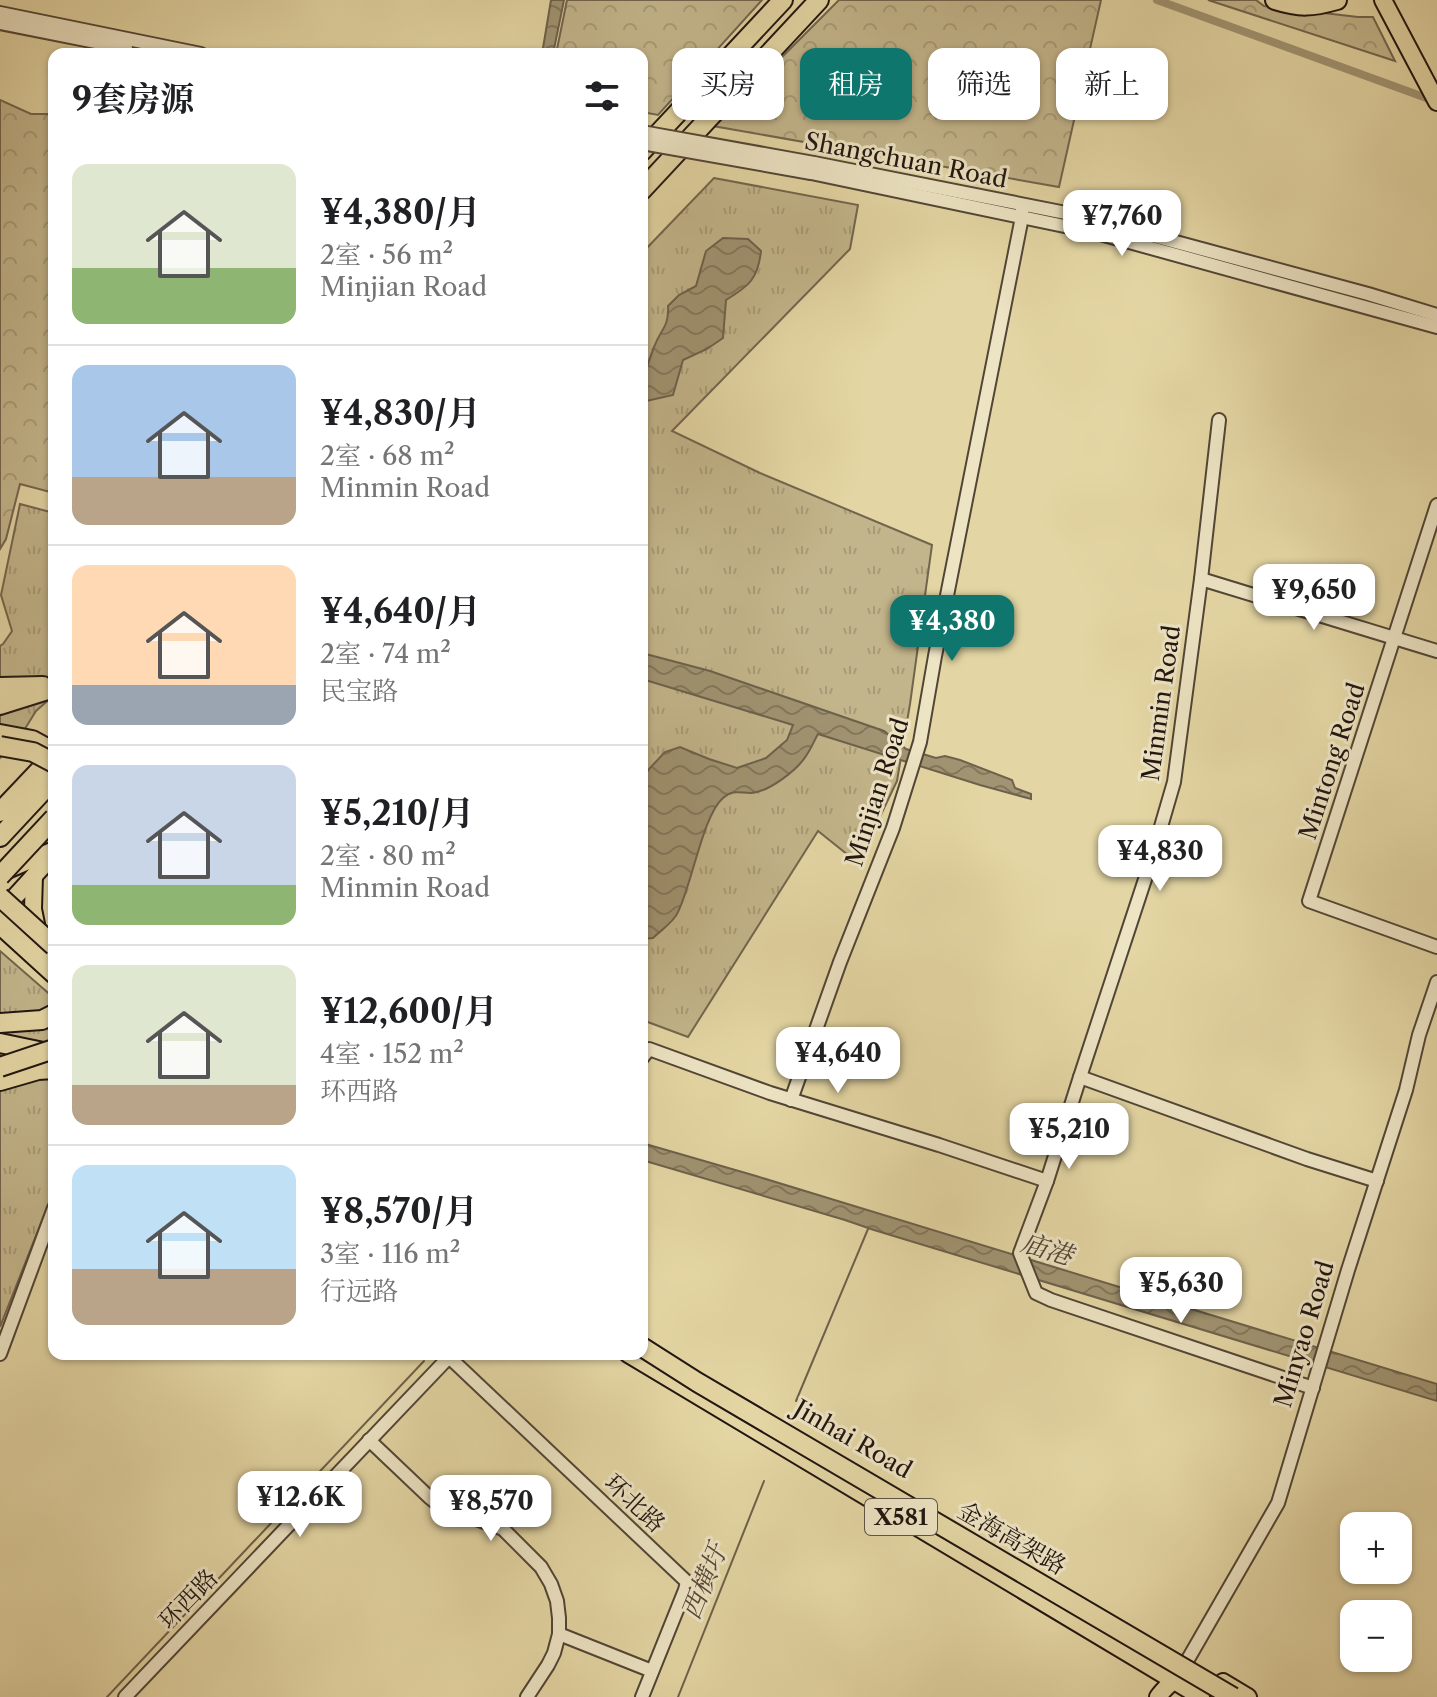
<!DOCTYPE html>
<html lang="zh">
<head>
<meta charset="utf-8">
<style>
  body { margin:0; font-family:"Libre Caslon Text","Noto Serif SC",serif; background:#f2f2f2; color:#202124; height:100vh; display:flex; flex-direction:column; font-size:30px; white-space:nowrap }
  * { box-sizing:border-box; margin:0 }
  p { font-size:26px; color:#757577 }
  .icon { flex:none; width:44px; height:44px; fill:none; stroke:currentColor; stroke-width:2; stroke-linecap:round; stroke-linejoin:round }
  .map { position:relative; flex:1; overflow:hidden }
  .details { position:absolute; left:48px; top:48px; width:600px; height:1312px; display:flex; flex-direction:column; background:#fff; border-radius:16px; box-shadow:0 2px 6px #0004 }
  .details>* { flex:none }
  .guide { position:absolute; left:672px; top:48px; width:644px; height:72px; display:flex; gap:16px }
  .fabs { position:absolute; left:1340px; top:1512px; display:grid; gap:16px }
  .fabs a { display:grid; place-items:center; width:72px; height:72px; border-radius:16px; background:#fff; box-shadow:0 2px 6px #0004; font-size:40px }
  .price { position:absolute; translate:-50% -68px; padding:0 18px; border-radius:16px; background:#fff; color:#222; font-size:26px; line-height:52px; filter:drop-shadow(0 2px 4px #0008) }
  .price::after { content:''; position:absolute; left:50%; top:48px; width:24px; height:18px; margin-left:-12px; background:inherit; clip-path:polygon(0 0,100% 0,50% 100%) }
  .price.current { background:#0f766e; color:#fff }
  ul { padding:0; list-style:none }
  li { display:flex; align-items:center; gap:24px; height:200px; padding:0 24px }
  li+li { border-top:2px solid #e0e0e0 }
  li span { display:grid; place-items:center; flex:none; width:224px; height:160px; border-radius:16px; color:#555 }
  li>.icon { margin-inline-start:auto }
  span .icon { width:96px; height:96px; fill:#fffc; stroke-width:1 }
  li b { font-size:34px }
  h2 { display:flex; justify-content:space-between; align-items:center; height:96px; padding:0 24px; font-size:34px }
  .tag { padding:0 28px; border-radius:16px; background:#fff; box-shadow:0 2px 6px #0004; font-size:28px; line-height:72px }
  .tag.current { background:#0f766e; color:#fff }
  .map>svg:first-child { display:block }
  .grass { fill:url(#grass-tufts); stroke:#72654e; stroke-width:2 }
  .forest { fill:url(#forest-crowns); stroke:#72654e; stroke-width:2 }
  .water { fill:url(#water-waves); stroke:#6d614b; stroke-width:2 }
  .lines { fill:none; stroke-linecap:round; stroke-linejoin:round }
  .stream { stroke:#6d614b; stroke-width:2 }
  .canal { stroke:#a19472; stroke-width:8 }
  .minor-casing { stroke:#514535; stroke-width:16 }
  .major-casing { stroke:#201510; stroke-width:20 }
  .highway-casing { stroke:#201510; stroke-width:22 }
  .minor { stroke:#ede4c4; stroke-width:12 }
  .major { stroke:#e4d6a4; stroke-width:16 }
  .highway { stroke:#e4d6a4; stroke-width:18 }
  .minor-bridge-casing { stroke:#514535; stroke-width:16; stroke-linecap:butt }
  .highway-bridge-casing { stroke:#201510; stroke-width:22; stroke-linecap:butt }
  .minor-bridge { stroke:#ede4c4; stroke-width:12 }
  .highway-bridge { stroke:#e4d6a4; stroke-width:18 }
  .labels { text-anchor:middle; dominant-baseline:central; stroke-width:6; stroke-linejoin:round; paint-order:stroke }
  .shield { fill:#ede4c4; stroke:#5e5346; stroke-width:2 }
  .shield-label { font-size:22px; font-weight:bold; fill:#201510 }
  .street-label { font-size:24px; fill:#201510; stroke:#ede4c4 }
  .water-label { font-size:26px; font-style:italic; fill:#544837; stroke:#ede4c4 }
</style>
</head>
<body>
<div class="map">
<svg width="1437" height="1697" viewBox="0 0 1437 1697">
  <defs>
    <pattern id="grass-tufts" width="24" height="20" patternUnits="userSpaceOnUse" patternTransform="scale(2)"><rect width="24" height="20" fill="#c3b58b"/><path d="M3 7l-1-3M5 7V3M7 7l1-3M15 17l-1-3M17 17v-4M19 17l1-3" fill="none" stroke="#a79b77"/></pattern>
    <pattern id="forest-crowns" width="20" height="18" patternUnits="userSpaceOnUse" patternTransform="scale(2)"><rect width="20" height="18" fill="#c3b58b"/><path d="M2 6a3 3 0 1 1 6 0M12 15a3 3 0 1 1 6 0" fill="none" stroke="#a79b77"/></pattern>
    <pattern id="water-waves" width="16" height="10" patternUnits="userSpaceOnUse" patternTransform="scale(2)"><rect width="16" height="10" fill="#a19472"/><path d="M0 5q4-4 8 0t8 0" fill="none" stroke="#83785c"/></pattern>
  </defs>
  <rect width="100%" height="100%" fill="#e4d6a4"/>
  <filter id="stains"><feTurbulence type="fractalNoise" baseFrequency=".0025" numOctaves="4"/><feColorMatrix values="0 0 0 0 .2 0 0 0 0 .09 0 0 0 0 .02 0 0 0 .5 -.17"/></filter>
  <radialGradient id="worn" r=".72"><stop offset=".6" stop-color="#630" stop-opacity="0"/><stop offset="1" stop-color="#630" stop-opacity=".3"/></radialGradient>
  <g class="grass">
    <path d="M714 178 858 205 850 249 672 431 760 473 932 545 910 704 897 781 858 863 818 831 688 1037 645 1021 642 1024V253Z"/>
    <path d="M20 504 54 513V695L36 711 23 732 0 758V646L3 644 12 631 1 595Z"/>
    <path d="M0 951 54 998V1190L0 1327Z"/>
  </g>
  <g class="forest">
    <path d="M567 0H762L658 115 642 112V54H556Z"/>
    <path d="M839 0H1101L1059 187 713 126Z"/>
    <path d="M1208 0H1256L1264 6 1358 17H1373L1395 61Z"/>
    <path d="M0 100 31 114H54V493L20 484 6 539 0 549Z"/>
  </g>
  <g class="water">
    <path d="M551 0H564L553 54H542Z"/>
    <path d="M723 238 748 239 761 251C758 279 749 286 726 300L723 338 707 349 683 360 673 395 642 402C642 384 647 364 654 347 661 328 669 328 668 306L679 295 696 286 706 251Z"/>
    <path d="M642 653 710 671 884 731 906 749 936 758 945 756 960 760 1012 780 1015 788 1031 794V799L980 785 818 734C814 741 811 749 806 756 797 770 769 792 751 793 740 793 733 789 723 798 703 815 692 884 678 912 674 922 661 930 653 938L642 939V780L649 769 665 752 680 747 709 759 737 768 766 758 787 740 793 725 642 679Z"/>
    <path d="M642 1143 756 1176 1437 1384V1401L874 1230 845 1220 642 1160Z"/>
  </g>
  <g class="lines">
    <g class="stream">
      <path d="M796 1401 868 1229"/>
      <path d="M107 1697 424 1361"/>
      <path d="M678 1697 764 1481"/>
    </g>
    <path class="canal" d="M1157 0 1432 100"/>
    <defs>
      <g id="minor">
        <path d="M0 13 201 54"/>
        <path d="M0 23 126 48"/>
        <path d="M814 163 1076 215 1368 294 1437 315"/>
        <path d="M811 173 1093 232 1437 327"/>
        <path d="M1219 420 1201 579 1174 782 1151 861 1080 1077 1307 1159 1377 1181"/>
        <path d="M1437 505 1309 901 1437 947"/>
        <path d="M1201 579 1437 651"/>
        <path d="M642 1058 649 1049 770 1093 939 1145 1047 1181"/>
        <path d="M1080 1077 1047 1181 1020 1253 1036 1293 1051 1300 1313 1388"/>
        <path d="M791 1100 840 962 893 828 920 742 935 656 1022 217V206"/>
        <path d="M0 1354 54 1208"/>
        <path d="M369 1440 429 1497 439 1505 503 1529 541 1567 551 1584 557 1601 559 1618V1634L554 1653 548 1665 527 1697"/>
        <path d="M559 1634 652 1671"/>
        <path d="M1187 1661 1278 1503 1348 1270 1406 1090 1419 1035 1437 982"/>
        <path d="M125 1697 449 1357 687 1582 685 1590 642 1697"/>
      </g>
      <g id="major">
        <path d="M1383 0 1437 102"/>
        <path d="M5 871 54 850"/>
        <path d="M34 876 33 909 37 929"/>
        <path d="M1 912 54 854"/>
        <path d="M0 926 54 975"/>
        <path d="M628 1354 1201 1697"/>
        <path d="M1223 1682 1248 1697"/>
        <path d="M1158 1697C1164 1688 1172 1683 1178 1675"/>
      </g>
      <g id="highway">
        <path d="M1275 0C1300 8 1312 7 1337 0"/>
        <path d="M642 151 783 0"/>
        <path d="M642 190 819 0"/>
        <path d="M0 687 43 686"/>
        <path d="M0 705 54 688"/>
        <path d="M0 734 32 740 54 752"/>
        <path d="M0 812 54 755"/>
        <path d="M0 837 54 779"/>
        <path d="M0 913 54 964"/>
        <path d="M0 1023 42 1020 54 1014"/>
        <path d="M0 1043 48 1053"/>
        <path d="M0 1081 38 1070 54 1069"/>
      </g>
    </defs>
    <use href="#minor" class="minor-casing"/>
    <use href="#major" class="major-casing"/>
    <use href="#highway" class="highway-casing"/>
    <use href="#minor" class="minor"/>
    <use href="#major" class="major"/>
    <use href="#highway" class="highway"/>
    <defs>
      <g id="minor-bridge">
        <path d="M642 132 814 163"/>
        <path d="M642 143 811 173"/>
      </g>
      <g id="highway-bridge">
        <path d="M0 746 33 752 54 763"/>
        <path d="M0 876 54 818"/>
        <path d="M0 897 54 946"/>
        <path d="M0 1067 54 1049"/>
        <path d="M642 1347 697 1382 1233 1697"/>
      </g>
    </defs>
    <use href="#minor-bridge" class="minor-bridge-casing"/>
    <use href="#highway-bridge" class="highway-bridge-casing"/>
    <use href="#minor-bridge" class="minor-bridge"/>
    <use href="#highway-bridge" class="highway-bridge"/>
  </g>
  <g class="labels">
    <rect class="shield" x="865" y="1499" width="72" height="36" rx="6"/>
    <g class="shield-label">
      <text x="901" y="1517">X581</text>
    </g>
    <g class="street-label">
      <text transform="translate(906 160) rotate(11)">Shangchuan Road</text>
      <text transform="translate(1161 703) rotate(-82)">Minmin Road</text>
      <text transform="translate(1332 761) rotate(-72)">Mintong Road</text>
      <text transform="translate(877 792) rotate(-72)">Minjian Road</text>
      <text transform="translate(1304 1334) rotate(-73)">Minyao Road</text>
      <text transform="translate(853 1439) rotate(30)">Jinhai Road</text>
      <text transform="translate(635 1503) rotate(43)">环北路</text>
      <text transform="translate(1012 1538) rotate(30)">金海高架路</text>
      <text transform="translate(188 1599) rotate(-46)">环西路</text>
    </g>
    <g class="water-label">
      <text transform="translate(1047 1249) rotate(17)">庙港</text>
      <text transform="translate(704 1582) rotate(-68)">西横圩</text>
    </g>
  </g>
  <rect width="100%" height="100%" filter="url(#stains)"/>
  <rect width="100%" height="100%" fill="url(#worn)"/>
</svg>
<div class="fabs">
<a>+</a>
<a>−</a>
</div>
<b class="price" style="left:1122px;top:258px">¥7,760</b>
<b class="price" style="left:1314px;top:632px">¥9,650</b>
<b class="price current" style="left:952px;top:663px">¥4,380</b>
<b class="price" style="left:1160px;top:893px">¥4,830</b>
<b class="price" style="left:838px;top:1095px">¥4,640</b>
<b class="price" style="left:1069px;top:1171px">¥5,210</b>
<b class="price" style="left:1181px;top:1325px">¥5,630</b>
<b class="price" style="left:300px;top:1539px">¥12.6K</b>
<b class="price" style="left:491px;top:1543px">¥8,570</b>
<div class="guide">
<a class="tag">买房</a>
<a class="tag current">租房</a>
<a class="tag">筛选</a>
<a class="tag">新上</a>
</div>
<section class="details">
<h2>9套房源<svg class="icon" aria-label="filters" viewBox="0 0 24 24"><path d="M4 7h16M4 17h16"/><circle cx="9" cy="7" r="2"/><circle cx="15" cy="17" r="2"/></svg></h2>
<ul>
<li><span style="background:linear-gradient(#dfe7d0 65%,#8fb573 0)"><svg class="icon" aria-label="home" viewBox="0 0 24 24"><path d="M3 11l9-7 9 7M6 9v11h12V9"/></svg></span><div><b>¥4,380/月</b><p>2室 · 56 m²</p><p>Minjian Road</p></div></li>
<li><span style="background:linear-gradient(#a9c7e8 70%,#b9a48a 0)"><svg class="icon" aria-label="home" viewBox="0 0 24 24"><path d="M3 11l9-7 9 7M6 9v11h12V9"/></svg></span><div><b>¥4,830/月</b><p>2室 · 68 m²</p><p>Minmin Road</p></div></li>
<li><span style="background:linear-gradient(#ffd9b3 75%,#9aa5b1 0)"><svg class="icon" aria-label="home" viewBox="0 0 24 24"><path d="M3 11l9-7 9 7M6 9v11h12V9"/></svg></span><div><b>¥4,640/月</b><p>2室 · 74 m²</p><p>民宝路</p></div></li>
<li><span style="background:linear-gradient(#c9d6e8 75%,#8fb573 0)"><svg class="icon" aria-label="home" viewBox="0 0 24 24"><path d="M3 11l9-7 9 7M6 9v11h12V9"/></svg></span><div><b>¥5,210/月</b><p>2室 · 80 m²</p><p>Minmin Road</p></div></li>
<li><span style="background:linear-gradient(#dfe7d0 75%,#b9a48a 0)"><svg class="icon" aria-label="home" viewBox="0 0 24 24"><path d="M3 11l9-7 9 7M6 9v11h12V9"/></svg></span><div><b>¥12,600/月</b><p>4室 · 152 m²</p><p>环西路</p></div></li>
<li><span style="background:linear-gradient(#bfe0f5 65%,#b9a48a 0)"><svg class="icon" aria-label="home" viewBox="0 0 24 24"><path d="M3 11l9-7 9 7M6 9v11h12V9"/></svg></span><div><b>¥8,570/月</b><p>3室 · 116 m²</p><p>行远路</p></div></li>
</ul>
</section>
</div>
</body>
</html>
